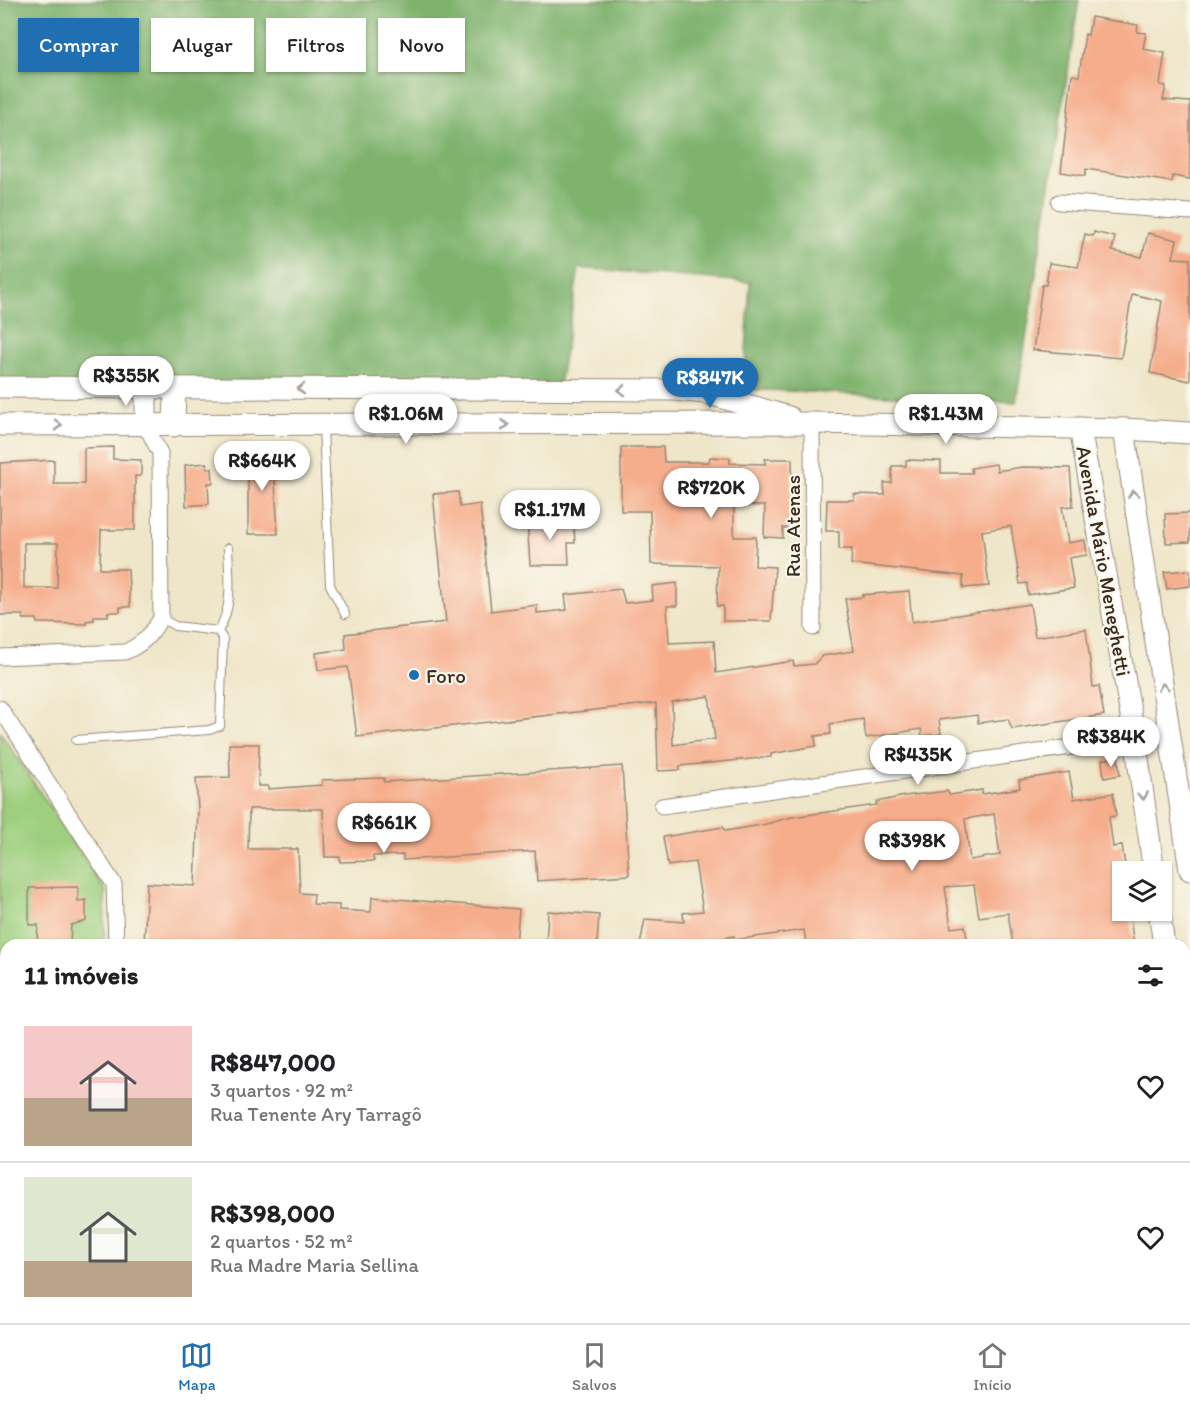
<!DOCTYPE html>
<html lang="pt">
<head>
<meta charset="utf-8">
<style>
  body { margin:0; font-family:Itim,sans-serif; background:#f2f2f2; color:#202124; height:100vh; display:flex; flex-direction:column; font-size:22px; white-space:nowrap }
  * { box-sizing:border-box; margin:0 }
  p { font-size:20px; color:#757577 }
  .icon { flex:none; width:33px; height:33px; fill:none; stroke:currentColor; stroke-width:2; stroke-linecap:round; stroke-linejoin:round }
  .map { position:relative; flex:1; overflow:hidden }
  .sheet { position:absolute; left:0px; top:939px; width:1191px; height:384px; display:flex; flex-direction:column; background:#fff; border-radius:18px 18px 0 0; box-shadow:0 2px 4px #0004 }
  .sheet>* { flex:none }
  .guide { position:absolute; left:18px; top:18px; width:600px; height:54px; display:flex; gap:12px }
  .fabs { position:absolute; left:1112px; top:861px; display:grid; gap:12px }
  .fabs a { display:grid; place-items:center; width:60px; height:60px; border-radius:0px; background:#fff; box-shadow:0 2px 4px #0004; font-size:30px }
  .price { position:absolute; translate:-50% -51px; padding:0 14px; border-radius:21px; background:#fff; color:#222; font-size:20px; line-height:39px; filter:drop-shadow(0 2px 3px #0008) }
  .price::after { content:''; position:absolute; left:50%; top:36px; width:18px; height:14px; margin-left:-9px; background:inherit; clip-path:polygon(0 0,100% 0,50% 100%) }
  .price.selected { background:#1f6fb2; color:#fff }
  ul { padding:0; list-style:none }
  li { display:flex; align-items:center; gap:18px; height:150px; padding:0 24px }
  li+li { border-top:2px solid #e0e0e0 }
  li span { display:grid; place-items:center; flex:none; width:168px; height:120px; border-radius:0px; color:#555 }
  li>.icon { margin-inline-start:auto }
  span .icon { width:72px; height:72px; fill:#fffc; stroke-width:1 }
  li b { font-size:26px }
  h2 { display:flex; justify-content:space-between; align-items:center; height:72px; padding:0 24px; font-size:26px }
  .pill { padding:0 21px; border-radius:0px; background:#fff; box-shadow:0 2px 4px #0004; font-size:21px; line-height:54px }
  .pill.selected { background:#1f6fb2; color:#fff }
  .tab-bar { display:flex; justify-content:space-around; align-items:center; height:84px; border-top:2px solid #e0e0e0; background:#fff; font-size:16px; color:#757577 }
  .tab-bar a { display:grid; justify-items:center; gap:3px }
  .tab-bar .selected { color:#1f6fb2 }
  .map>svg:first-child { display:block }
  .green { fill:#9dcf7e; stroke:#6c7c4e; stroke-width:1.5 }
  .forest { fill:#7eb26d; stroke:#5c6e46; stroke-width:1.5 }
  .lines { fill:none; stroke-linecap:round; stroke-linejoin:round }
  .stream { stroke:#82b2ed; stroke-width:6 }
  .building { fill:#f6ad8c; fill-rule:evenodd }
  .lane-casing { stroke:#958874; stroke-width:10 }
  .street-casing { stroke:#958874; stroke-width:17 }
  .secondary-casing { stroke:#958874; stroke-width:23 }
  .lane { stroke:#fff; stroke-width:8 }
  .street { stroke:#fff; stroke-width:15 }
  .secondary { stroke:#fff; stroke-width:21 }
  .oneway { stroke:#a79f9a }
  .poi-dot { fill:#1f6fb2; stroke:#fbf7ec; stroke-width:2 }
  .labels { text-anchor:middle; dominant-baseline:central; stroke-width:4.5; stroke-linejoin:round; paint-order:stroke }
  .street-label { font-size:21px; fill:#3b2a1e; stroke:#fbf7ec }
  .poi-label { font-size:21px; fill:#3b2a1e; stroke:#fbf7ec; text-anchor:start }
</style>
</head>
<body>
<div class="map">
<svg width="1190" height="1323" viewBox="0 0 1190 1323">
  <rect width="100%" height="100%" fill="#fbf7ec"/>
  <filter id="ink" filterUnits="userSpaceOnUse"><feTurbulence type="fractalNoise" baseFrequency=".0167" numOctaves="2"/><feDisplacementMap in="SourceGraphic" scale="12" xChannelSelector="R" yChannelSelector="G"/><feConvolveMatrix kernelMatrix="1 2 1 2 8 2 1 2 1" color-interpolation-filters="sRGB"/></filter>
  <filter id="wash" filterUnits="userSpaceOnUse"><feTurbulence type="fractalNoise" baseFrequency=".008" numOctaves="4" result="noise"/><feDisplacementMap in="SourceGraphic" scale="24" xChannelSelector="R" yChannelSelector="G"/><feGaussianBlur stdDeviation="1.35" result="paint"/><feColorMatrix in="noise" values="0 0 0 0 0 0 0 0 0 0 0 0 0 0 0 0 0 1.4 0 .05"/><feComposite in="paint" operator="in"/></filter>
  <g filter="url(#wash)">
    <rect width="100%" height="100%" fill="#efe6c9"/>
    <path class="green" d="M0 732 105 890 104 945H6V1317H0Z"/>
    <path class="forest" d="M0 0H1079L1016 402 744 389 750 282 579 268 557 397 0 394Z"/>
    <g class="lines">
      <g class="stream">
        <path d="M0 1277H6"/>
        <path d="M73 1317 76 1323"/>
      </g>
    </g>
    <g id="blocks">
      <g class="building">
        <path d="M1091 17 1138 25 1137 32 1146 33 1143 49 1165 53 1160 85 1166 86 1163 100 1190 102V179L1173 176 1172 182 1086 169 1085 176 1061 172 1072 75 1079 76 1085 34 1088 35Z"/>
        <path d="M1094 232 1115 237 1112 251 1142 257 1148 233 1177 240 1173 258 1190 259V381L1150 373 1162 301 1132 294 1121 358 1033 350 1042 285H1046L1049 263 1078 267 1085 234 1093 236Z"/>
        <path d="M113 447V459L141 460V476H135V530H101L100 569H128L130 607H120V612H108V616H94V620L86 621V624L37 623V619H23V615H0V463L54 460V484H84V448ZM24 543H58L57 588H24Z"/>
        <path d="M621 447H663L664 462H709L710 457 730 458V463L765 464V459H792L793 528H783V538L764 537 765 506 734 505V537H756L755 566 775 567 771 621H723V606H717L718 566 651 564 650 511H621Z"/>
        <path d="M248 448H273L278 534H248Z"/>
        <path d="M906 460 941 461V473H972L971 468 996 464 997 471 1022 467 1070 468 1073 506 1062 507 1068 543 1085 540 1087 555 1069 558 1074 588 1028 595 1027 583 1020 584 1011 526 982 531 989 586 963 588V576L851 564 852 549H839V531H826L827 500H854V494L885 495 884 483H892V466H906Z"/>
        <path d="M207 463V469L212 468 213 483H208L209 504 186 506 185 465Z"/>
        <path d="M458 492 460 507 480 504 491 611 537 605V613L567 610 565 595 621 589 625 603 653 600 652 586 677 583V606H667L669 643 714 641 716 673 793 661 794 666 814 664 822 656 854 651 845 599 863 597 862 595 909 591 912 622 1030 604 1035 637 1086 629 1093 687 1099 686 1104 715 1012 729 1008 719 978 723 977 715 939 720 941 734 922 736 921 729 866 738 863 719 830 724 831 734 815 736 816 746 771 754V757L680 766V770L658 771 656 703 357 737 348 667 318 670 316 653 346 649 345 634 446 622 433 494ZM709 696 715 739 673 745 672 702Z"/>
        <path d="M1190 513V542L1166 543 1165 514Z"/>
        <path d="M573 516 575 543H568L569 565H530L527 520Z"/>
        <path d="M1190 570V586L1167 589 1164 572Z"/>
        <path d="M229 744H259L258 786H268V789L322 785V780L384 778V782L622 766 629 875 537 881 535 851 403 860V855L373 856 374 861 340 862V857H325L323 809H249L248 849H298L300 893 314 894 313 904 339 905V910L371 912 372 897 519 909 516 945H340V943L308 941 307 945H144L147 883 195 886 198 809 196 778 230 777Z"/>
        <path d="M1118 757 1120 775 1104 778 1102 760Z"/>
        <path d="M1069 772 1074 799 1113 793 1116 816 1109 817 1113 847 1122 845 1126 872H1122V915L1129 913 1134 945H1013L1008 913 979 917 974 885 945 887 951 928 965 926 968 945H815V942L806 943 804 930 734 940V936L695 943V945H640L645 919 684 922 683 913 703 911 695 862 668 866 663 837 723 827 725 831 762 825 792 817 877 805 876 802 905 796 947 791 950 795 982 790V794L1020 788 1019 780ZM994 814 1000 855 970 860 965 819Z"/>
        <path d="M78 887V901L86 900V921L71 925 70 944 37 942 38 925H29V888Z"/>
        <path d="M548 911 599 915 597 945H546Z"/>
      </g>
    </g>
  </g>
  <g filter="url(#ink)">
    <use href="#blocks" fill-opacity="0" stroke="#958874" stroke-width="1.5"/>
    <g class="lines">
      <defs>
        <g id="lane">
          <path d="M323 426 330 585 345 614"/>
          <path d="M218 631C234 607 229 575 228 548"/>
          <path d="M76 740 209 730 220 726 223 639 218 631 175 626 161 618"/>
        </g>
        <g id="street">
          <path d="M1059 202 1190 212"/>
          <path d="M812 423 813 628"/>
          <path d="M0 657 125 652C143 644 151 635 161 618L160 453 146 426"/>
          <path d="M0 708 114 884 116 945"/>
          <path d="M662 806 1169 733"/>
          <path d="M1185 975 1190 974"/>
          <path d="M975 1317V1323"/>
          <path d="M113 1323V1317"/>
          <path d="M370 1323V1317"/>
          <path d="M575 1323 576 1317"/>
        </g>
        <g id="secondary">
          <path d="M0 387 675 390 706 393 789 417"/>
          <path d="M146 388V426"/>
          <path d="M0 425 812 423 1124 429 1190 433"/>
          <path d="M174 426 175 388"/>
          <path d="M1080 428 1135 738 1154 872"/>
          <path d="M1124 429 1190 870"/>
          <path d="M1159 910 1164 945"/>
          <path d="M1185 1084 1190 1115"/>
          <path d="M1185 1286 1190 1285"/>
          <path d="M993 1323 1023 1317"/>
        </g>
      </defs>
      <use href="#lane" class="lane-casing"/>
      <use href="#street" class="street-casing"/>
      <use href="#secondary" class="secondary-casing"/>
      <use href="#lane" class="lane"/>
      <use href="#street" class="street"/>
      <use href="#secondary" class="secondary"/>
    </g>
    <defs><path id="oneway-chevron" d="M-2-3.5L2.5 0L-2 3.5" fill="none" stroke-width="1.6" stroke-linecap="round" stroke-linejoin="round" transform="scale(1.5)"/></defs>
    <g class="oneway">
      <use href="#oneway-chevron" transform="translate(301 389) rotate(-180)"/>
      <use href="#oneway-chevron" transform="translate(622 390) rotate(-180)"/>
      <use href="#oneway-chevron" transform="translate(58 425)"/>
      <use href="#oneway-chevron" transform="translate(505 425)"/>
      <use href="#oneway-chevron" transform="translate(1133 494) rotate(-99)"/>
      <use href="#oneway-chevron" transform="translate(1163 687) rotate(-99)"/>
      <use href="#oneway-chevron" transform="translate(1143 796) rotate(82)"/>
    </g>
  </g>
  <circle class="poi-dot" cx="414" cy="675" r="6"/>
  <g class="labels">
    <g class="street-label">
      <text transform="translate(792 526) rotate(-90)">Rua Atenas</text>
      <text transform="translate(1104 561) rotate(80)">Avenida Mário Meneghetti</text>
    </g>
    <g class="poi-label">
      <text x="426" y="675">Foro</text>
    </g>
  </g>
</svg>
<div class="fabs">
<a><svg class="icon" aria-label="layers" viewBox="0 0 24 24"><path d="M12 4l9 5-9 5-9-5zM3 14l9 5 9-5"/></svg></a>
</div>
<b class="price" style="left:126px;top:407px">R$355K</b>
<b class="price selected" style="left:710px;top:409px">R$847K</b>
<b class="price" style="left:406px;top:445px">R$1.06M</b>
<b class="price" style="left:946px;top:445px">R$1.43M</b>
<b class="price" style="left:262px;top:492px">R$664K</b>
<b class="price" style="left:711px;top:519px">R$720K</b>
<b class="price" style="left:550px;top:541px">R$1.17M</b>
<b class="price" style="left:1111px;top:768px">R$384K</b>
<b class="price" style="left:918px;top:786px">R$435K</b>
<b class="price" style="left:384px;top:854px">R$661K</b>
<b class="price" style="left:912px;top:872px">R$398K</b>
<div class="guide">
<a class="pill selected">Comprar</a>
<a class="pill">Alugar</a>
<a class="pill">Filtros</a>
<a class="pill">Novo</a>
</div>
<section class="sheet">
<h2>11 imóveis<svg class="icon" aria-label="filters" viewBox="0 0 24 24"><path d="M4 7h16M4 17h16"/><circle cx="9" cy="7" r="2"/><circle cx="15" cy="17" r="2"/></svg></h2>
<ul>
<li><span style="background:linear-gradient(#f6c9c9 60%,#b9a48a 0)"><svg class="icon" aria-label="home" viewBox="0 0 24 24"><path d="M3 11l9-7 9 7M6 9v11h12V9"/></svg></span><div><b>R$847,000</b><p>3 quartos · 92 m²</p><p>Rua Tenente Ary Tarragô</p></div><svg class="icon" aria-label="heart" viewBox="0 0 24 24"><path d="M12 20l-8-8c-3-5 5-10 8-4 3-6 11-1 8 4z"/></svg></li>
<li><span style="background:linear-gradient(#dfe7d0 70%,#b9a48a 0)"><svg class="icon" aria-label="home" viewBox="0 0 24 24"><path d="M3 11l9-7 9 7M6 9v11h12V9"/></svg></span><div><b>R$398,000</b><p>2 quartos · 52 m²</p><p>Rua Madre Maria Sellina</p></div><svg class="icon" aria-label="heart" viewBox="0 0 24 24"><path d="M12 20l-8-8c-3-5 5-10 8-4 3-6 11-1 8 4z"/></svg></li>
</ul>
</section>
</div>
<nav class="tab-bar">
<a class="selected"><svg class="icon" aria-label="map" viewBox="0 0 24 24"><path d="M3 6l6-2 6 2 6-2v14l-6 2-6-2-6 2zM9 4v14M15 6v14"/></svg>Mapa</a>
<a><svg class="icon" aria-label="saved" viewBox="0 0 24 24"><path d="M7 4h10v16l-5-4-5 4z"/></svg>Salvos</a>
<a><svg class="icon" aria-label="home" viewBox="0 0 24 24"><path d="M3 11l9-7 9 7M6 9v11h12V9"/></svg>Início</a>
</nav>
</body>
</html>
